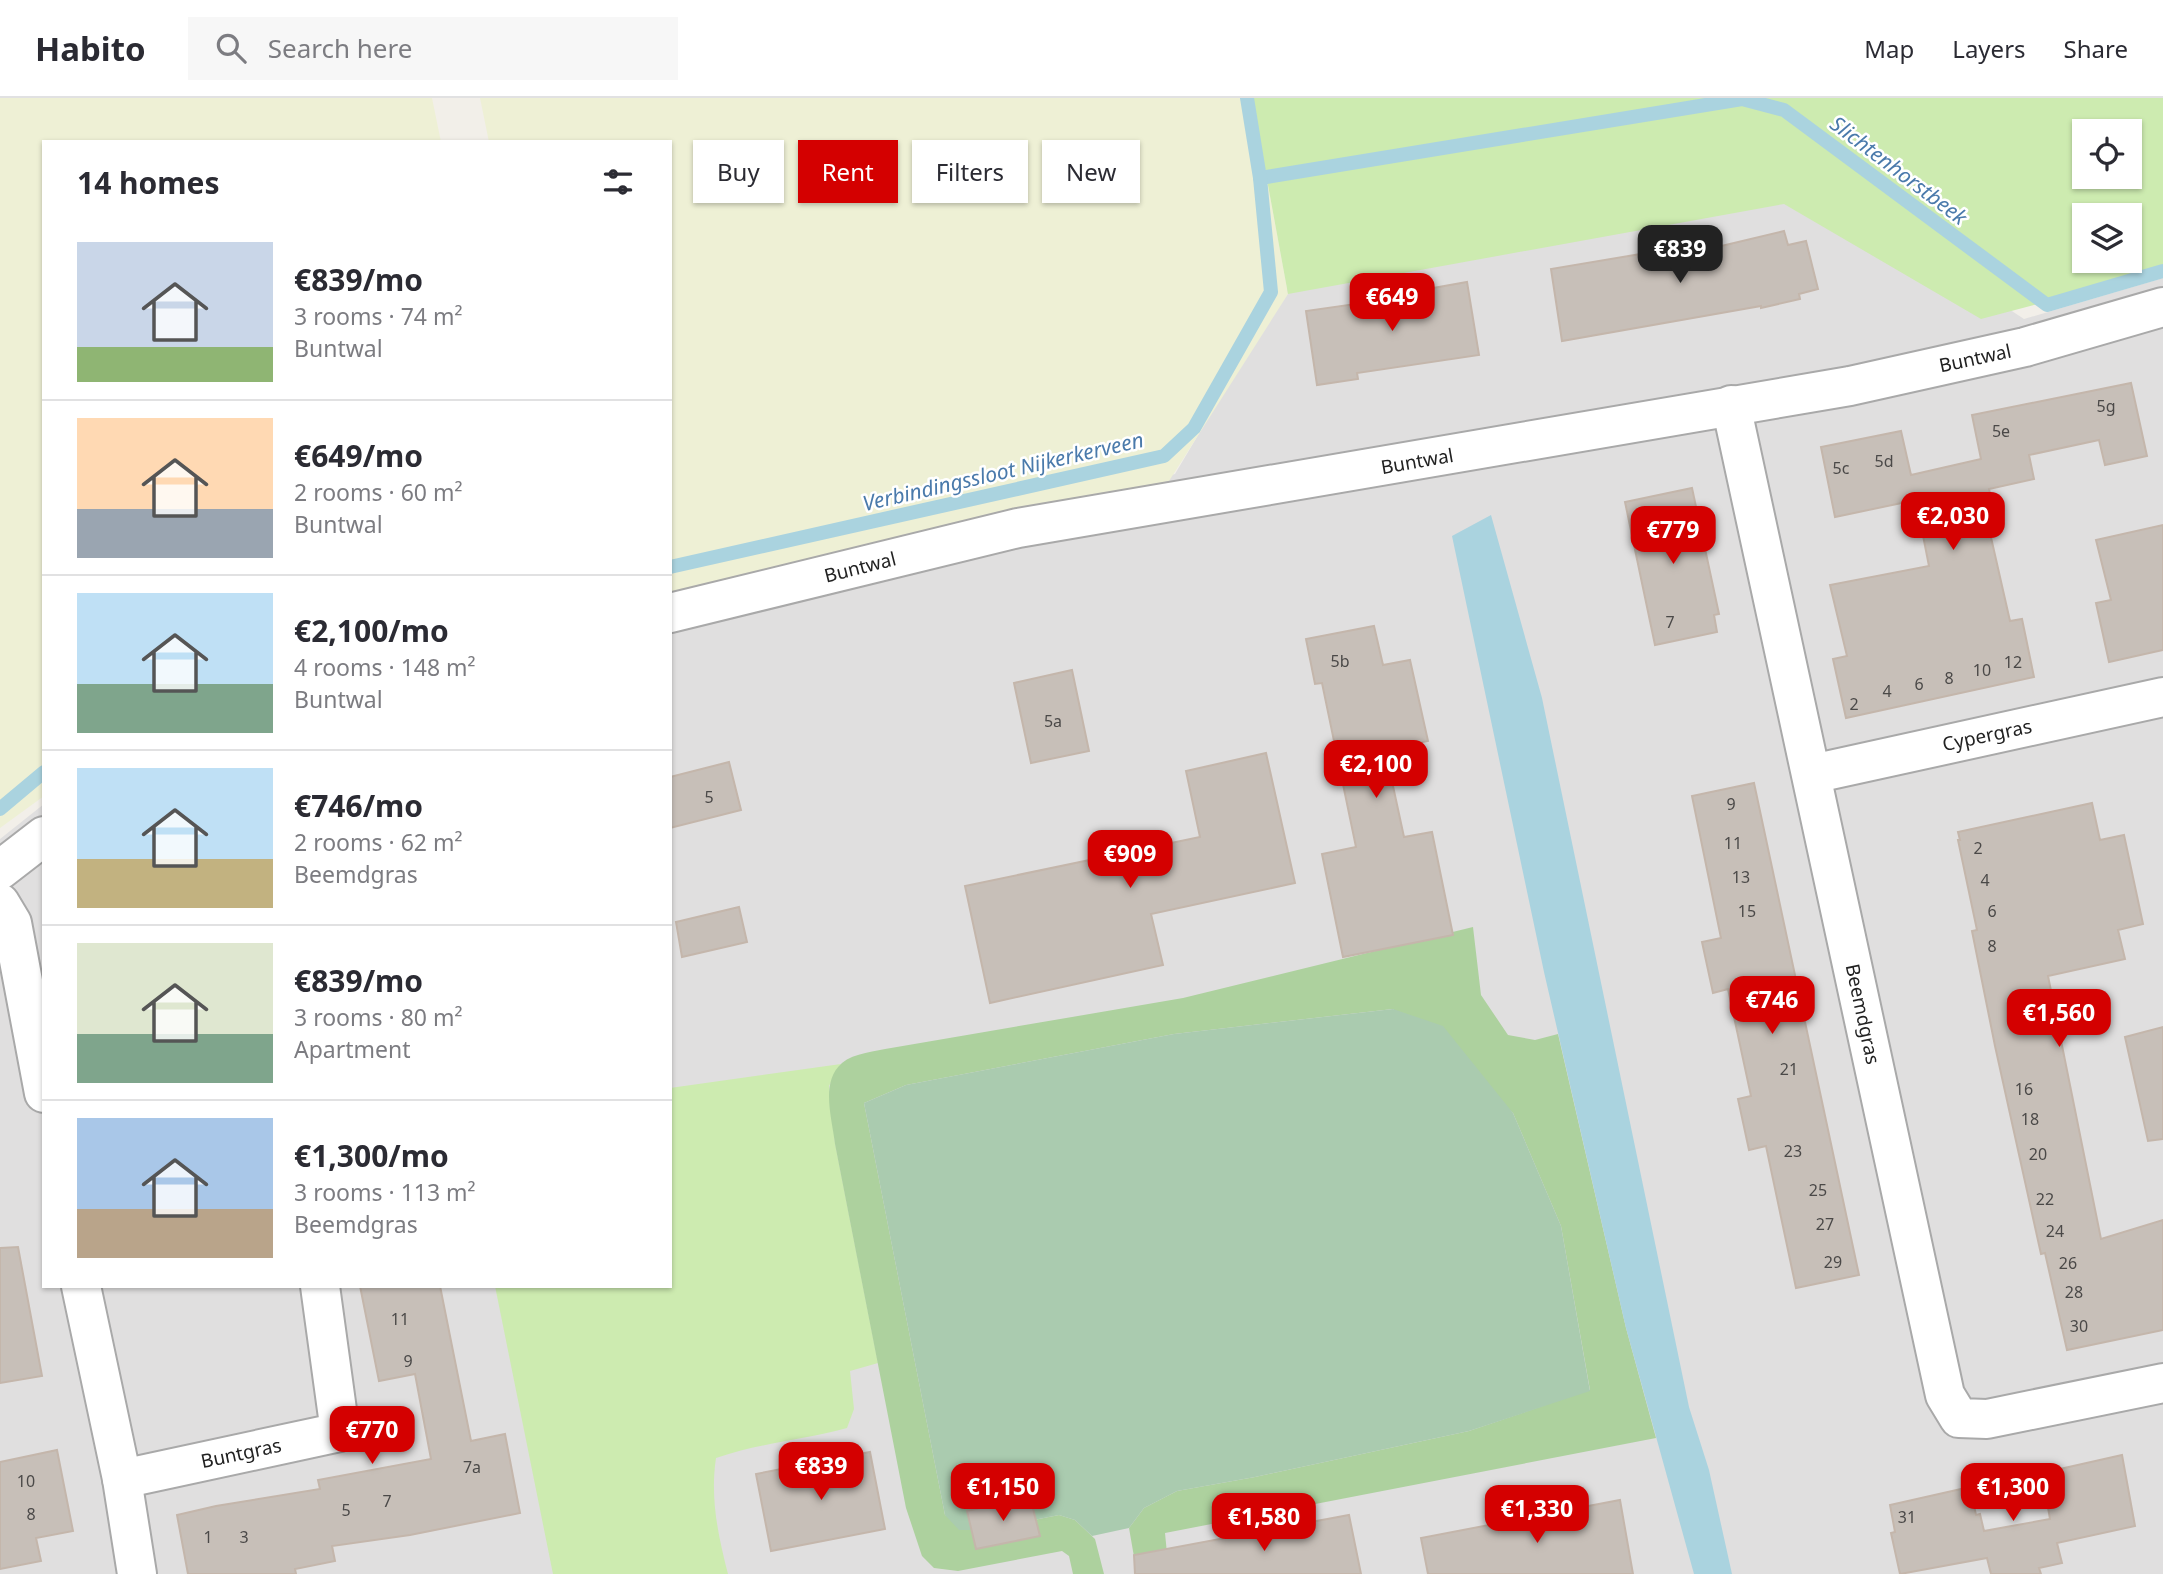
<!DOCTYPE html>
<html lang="en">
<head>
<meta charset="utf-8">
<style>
  body { margin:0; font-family:"Noto Sans",sans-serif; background:#f7f7f7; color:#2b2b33; height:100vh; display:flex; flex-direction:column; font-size:26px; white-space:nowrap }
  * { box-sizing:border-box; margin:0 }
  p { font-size:23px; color:#7c7c81 }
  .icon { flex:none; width:38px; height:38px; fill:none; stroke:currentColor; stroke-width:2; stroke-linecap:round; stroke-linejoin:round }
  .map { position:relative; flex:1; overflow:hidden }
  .drawer { position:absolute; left:42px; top:42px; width:630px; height:1148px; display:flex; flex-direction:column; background:#fff; border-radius:0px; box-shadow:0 2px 5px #0004 }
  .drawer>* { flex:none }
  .banner { position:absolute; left:693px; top:42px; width:665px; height:63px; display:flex; gap:14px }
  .tools { position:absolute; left:2072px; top:21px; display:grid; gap:14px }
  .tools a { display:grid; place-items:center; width:70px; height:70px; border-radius:0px; background:#fff; box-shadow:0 2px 5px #0004; font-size:35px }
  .price { position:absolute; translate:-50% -60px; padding:0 16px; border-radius:14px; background:#d40000; color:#fff; font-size:23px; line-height:46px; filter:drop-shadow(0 2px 4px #0008) }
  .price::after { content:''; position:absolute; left:50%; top:42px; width:21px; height:16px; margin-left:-10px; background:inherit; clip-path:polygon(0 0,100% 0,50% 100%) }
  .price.active { background:#222; color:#fff }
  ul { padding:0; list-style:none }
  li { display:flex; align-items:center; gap:21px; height:175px; padding:0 35px }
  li+li { border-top:2px solid #e1e1e2 }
  li span { display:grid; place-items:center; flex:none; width:196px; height:140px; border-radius:0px; color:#555 }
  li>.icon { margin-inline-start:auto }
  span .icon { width:84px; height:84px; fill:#fffc; stroke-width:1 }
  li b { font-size:30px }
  h2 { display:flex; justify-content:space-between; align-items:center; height:84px; padding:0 35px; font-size:30px }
  .pill { padding:0 24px; border-radius:0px; background:#fff; box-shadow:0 2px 5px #0004; font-size:24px; line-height:63px }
  .pill.active { background:#d40000; color:#fff }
  header { display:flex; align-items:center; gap:42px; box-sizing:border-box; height:98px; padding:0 35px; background:#fff; border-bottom:2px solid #e1e1e2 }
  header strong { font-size:33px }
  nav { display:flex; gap:38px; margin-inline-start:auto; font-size:24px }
  .search { width:490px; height:63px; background:#f7f7f7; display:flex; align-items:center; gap:18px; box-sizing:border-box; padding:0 24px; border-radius:0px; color:#7c7c81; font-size:26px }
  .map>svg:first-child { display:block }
  .residential { fill:#e0dfdf }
  .farmland { fill:#eef0d5 }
  .grass { fill:#cdebb0; fill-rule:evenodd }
  .forest { fill:#add19e }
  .cemetery { fill:#aacbaf }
  .water { fill:#aad3df }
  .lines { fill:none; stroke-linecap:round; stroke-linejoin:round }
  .stream { stroke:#aad3df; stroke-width:14 }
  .building { fill:#c7bfb8; stroke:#c4b6ab; stroke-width:2 }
  .street-casing { stroke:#a9a9a9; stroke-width:42 }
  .street { stroke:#fff; stroke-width:38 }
  .labels { text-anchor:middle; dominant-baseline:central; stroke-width:5; stroke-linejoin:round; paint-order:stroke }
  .number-label { font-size:16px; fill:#4b4948 }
  .street-label { font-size:19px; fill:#222; stroke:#fff }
  .water-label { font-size:21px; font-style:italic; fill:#4a7aab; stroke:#fff }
</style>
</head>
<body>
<header>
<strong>Habito</strong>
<div class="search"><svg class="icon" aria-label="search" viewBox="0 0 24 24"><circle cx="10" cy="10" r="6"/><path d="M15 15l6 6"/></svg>Search here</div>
<nav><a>Map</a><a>Layers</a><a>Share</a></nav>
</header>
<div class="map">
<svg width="2163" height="1476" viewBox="0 0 2163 1476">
  <rect width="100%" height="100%" fill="#f2efe9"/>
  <path class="residential" d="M1822 88 2024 221 2163 180V1476H0V741L44 706V1188H670V493L1175 376 1284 192Z"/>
  <g class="farmland">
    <path d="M0 0H432L441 44H44V698L0 730Z"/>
    <path d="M480 0H1252L1288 196 1169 383 1051 406 670 498V44H489Z"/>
  </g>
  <g class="grass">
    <path d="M1252 0H2163V173L1981 221 1784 106 1288 196ZM2084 33H2130V79H2084ZM2084 117H2130V163H2084Z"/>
    <path d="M841 966 829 988 835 1045 878 1265 850 1273 854 1311 847 1330C803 1342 759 1345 716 1360 710 1400 718 1437 728 1476H553L495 1188H670V990Z"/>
  </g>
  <path class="forest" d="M1473 829 1481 897 1508 937 1535 942 1558 936 1626 1230 1656 1340 1165 1435 1169 1476H1137L1129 1430 1144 1410 1177 1393 1255 1379 1469 1333 1590 1292 1561 1128 1513 1015 1393 911 1174 936 906 987 864 1005 945 1417 984 1432 1059 1417 1075 1422 1095 1441 1104 1476H1073L1069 1458 1062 1453 958 1473 934 1470 922 1458 906 1410 835 1046C832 1020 820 984 842 965 854 955 876 953 891 950L1183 900Z"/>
  <path class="cemetery" d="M1393 911 1443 928 1513 1015 1561 1128 1590 1293 1469 1333 1255 1379 1177 1393 1144 1410 1129 1430 1092 1438 1075 1422 1059 1417 984 1432H959L945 1417 864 1005 906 987 1174 936Z"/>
  <path class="water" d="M1491 417 1542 600 1689 1309 1709 1372 1732 1476H1694L1626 1230 1544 874 1452 438Z"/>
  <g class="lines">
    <g class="stream">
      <path d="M1260 80 1742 1 1784 12 2047 207 2163 173"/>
      <path d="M670 469 1164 358 1194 330 1271 194 1260 80 1247 0"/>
      <path d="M0 711 44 674"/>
    </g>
  </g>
  <g class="building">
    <path d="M1784 133 1788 147 1806 143 1818 191 1799 196 1800 201 1761 210V208L1562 243 1551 171 1712 144 1713 150Z"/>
    <path d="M1467 184 1479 257 1357 275 1358 281 1317 287 1306 213 1377 203V200Z"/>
    <path d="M2131 285 2147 358 2105 367 2099 342 2029 357 2034 381 1989 391 1993 411 1985 413 2010 523 2022 521 2034 579 1846 620 1833 561 1847 558 1830 487 1929 468 1916 402 1835 419 1821 349 1901 333 1911 377 1981 361 1972 317Z"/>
    <path d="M1692 390 1719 516 1714 517 1717 534 1655 547 1625 404Z"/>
    <path d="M2163 427V552L2109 564 2096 505 2111 502 2096 442Z"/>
    <path d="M1374 528 1383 567 1410 562 1428 643 1385 651 1404 739 1432 734 1453 837 1343 859 1322 756 1356 749 1322 585 1315 586 1306 541Z"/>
    <path d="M1072 572 1089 653 1031 665 1014 585Z"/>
    <path d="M1266 655 1295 785 1151 816 1163 867 990 905 965 788 1200 739 1186 673Z"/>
    <path d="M729 664 741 712 670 730V679Z"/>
    <path d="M1754 685 1859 1177 1796 1190 1766 1048 1749 1052 1738 1001 1751 998 1728 891 1713 895 1702 844 1721 840 1692 698Z"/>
    <path d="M2092 705 2100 742 2124 737 2143 826 2118 832 2125 861 2048 878 2101 1141 2163 1122V1232L2067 1252 2045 1155 2041 1156 1995 948 1972 833 1977 832 1958 742H1960L1958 734Z"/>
    <path d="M739 809 747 844 682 859 676 824Z"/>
    <path d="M2163 929V1041L2148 1043 2125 939Z"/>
    <path d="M18 1149 42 1278 0 1285V1150Z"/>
    <path d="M360 1188H440L471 1343 505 1336 520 1415 410 1437 332 1448 335 1463 295 1471 296 1476H188L177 1417 216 1408 320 1391 318 1382 431 1361 415 1276 379 1283Z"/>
    <path d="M57 1352 73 1433 36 1440 41 1463 0 1471V1364Z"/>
    <path d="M870 1354 885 1431 771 1453 756 1376Z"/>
    <path d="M2122 1357 2135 1428 2057 1445 2062 1465 2039 1470 2041 1476H1991L1987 1460 1900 1476 1891 1435 1895 1434 1890 1407 1970 1389 1976 1417 1980 1416 1984 1433 2050 1421 2042 1375Z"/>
    <path d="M1030 1399 1040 1438 976 1451 967 1413Z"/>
    <path d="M1620 1402 1633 1476H1428L1421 1440Z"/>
    <path d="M1349 1417 1361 1476H1135L1134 1457Z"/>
  </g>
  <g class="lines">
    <defs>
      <g id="street">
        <path d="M1731 307 1945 1297 1959 1320 1987 1321 2163 1285"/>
        <path d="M670 515 1018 430 1850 288 2025 249 2163 209"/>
        <path d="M1812 676 2163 599"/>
        <path d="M0 772 44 738"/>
        <path d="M0 805 12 825 44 995"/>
        <path d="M81 1188 122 1381 137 1476"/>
        <path d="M122 1381 340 1334 320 1188"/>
      </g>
    </defs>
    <use href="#street" class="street-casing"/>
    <use href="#street" class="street"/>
  </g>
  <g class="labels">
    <g class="number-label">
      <text x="2106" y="308">5g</text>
      <text x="2001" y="333">5e</text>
      <text x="1884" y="363">5d</text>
      <text x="1841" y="370">5c</text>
      <text x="1670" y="524">7</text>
      <text x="1340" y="563">5b</text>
      <text x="2013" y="564">12</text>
      <text x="1982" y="572">10</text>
      <text x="1949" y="580">8</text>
      <text x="1919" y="586">6</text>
      <text x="1887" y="593">4</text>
      <text x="1854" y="606">2</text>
      <text x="1053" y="623">5a</text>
      <text x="709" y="699">5</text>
      <text x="1731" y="706">9</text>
      <text x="1733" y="745">11</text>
      <text x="1978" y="750">2</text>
      <text x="1741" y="779">13</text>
      <text x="1985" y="782">4</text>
      <text x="1747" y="813">15</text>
      <text x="1992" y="813">6</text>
      <text x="1992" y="848">8</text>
      <text x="1789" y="971">21</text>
      <text x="2024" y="991">16</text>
      <text x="2030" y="1021">18</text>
      <text x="1793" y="1053">23</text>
      <text x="2038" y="1056">20</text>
      <text x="1818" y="1092">25</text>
      <text x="2045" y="1101">22</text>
      <text x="1825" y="1126">27</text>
      <text x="2055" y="1133">24</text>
      <text x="1833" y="1164">29</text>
      <text x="2068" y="1165">26</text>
      <text x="2074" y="1194">28</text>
      <text x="400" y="1221">11</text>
      <text x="2079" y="1228">30</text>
      <text x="408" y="1263">9</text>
      <text x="472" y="1369">7a</text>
      <text x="26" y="1383">10</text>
      <text x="387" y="1403">7</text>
      <text x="346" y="1412">5</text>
      <text x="31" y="1416">8</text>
      <text x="1907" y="1419">31</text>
      <text x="208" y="1439">1</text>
      <text x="244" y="1439">3</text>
    </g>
    <g class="street-label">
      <text transform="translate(1975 260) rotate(-12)">Buntwal</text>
      <text transform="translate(1417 363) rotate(-10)">Buntwal</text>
      <text transform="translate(860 469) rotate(-14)">Buntwal</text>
      <text transform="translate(1987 637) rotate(-12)">Cypergras</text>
      <text transform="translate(1863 916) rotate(78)">Beemdgras</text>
      <text transform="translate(241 1355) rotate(-12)">Buntgras</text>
    </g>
    <g class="water-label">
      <text transform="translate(1899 72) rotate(37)">Slichtenhorstbeek</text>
      <text transform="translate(1003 373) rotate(-13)">Verbindingssloot Nijkerkerveen</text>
    </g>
  </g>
</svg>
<div class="tools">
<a><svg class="icon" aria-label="locate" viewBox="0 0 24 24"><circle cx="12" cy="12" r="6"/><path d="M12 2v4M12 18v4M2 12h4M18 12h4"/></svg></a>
<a><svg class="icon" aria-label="layers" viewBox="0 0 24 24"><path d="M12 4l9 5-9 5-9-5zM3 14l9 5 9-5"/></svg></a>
</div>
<b class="price active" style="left:1680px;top:187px">€839</b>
<b class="price" style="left:1392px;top:235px">€649</b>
<b class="price" style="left:1953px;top:454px">€2,030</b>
<b class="price" style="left:1673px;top:468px">€779</b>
<b class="price" style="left:1376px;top:702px">€2,100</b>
<b class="price" style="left:1130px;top:792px">€909</b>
<b class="price" style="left:1772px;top:938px">€746</b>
<b class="price" style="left:2059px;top:951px">€1,560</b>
<b class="price" style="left:372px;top:1368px">€770</b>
<b class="price" style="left:821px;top:1404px">€839</b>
<b class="price" style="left:1003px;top:1425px">€1,150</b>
<b class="price" style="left:2013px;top:1425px">€1,300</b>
<b class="price" style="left:1537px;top:1447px">€1,330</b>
<b class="price" style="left:1264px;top:1455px">€1,580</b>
<div class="banner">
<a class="pill">Buy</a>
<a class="pill active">Rent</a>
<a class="pill">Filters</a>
<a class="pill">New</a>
</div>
<section class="drawer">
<h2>14 homes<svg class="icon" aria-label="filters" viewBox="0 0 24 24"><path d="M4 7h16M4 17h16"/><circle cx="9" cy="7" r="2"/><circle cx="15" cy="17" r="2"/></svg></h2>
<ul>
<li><span style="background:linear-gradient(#c9d6e8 75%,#8fb573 0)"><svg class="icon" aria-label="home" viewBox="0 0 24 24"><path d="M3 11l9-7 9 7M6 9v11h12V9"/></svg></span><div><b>€839/mo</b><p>3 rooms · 74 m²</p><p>Buntwal</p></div></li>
<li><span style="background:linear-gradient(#ffd9b3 65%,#9aa5b1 0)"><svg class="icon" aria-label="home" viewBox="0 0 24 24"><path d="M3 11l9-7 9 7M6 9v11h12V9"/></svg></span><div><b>€649/mo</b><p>2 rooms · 60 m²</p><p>Buntwal</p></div></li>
<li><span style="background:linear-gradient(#bfe0f5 65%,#7fa58c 0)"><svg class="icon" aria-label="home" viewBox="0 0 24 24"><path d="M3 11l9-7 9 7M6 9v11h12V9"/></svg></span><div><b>€2,100/mo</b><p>4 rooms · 148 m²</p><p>Buntwal</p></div></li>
<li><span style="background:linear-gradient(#bfe0f5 65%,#c2b280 0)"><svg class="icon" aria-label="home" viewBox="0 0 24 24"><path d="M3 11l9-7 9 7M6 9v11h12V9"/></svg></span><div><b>€746/mo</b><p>2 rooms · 62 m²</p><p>Beemdgras</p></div></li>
<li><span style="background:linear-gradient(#dfe7d0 65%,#7fa58c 0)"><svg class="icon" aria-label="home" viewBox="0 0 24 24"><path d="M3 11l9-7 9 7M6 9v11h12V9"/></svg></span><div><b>€839/mo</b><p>3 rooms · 80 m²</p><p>Apartment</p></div></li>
<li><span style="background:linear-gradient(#a9c7e8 65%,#b9a48a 0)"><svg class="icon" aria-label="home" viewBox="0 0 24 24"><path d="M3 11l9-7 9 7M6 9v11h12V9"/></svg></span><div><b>€1,300/mo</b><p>3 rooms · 113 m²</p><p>Beemdgras</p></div></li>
</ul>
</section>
</div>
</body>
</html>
